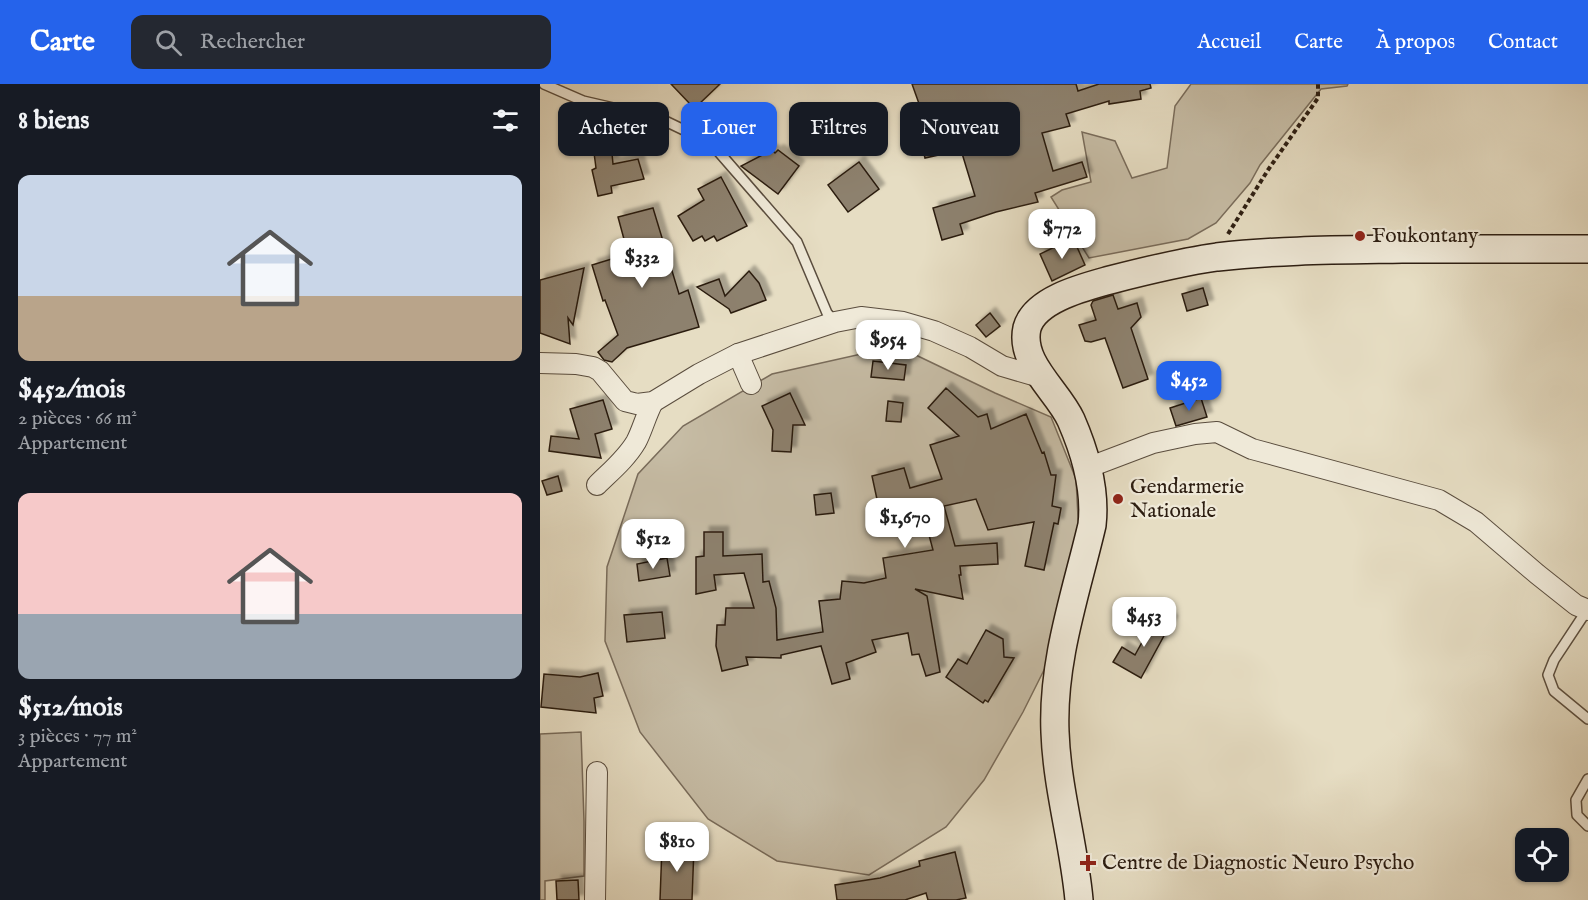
<!DOCTYPE html>
<html lang="fr">
<head>
<meta charset="utf-8">
<style>
  body { margin:0; font-family:"IM FELL English",serif; background:#242831; color:#f1f3f6; height:100vh; display:flex; flex-direction:column; font-size:22px; white-space:nowrap }
  * { box-sizing:border-box; margin:0 }
  p { font-size:20px; color:#9ea1a6 }
  .icon { flex:none; width:33px; height:33px; fill:none; stroke:currentColor; stroke-width:2; stroke-linecap:round; stroke-linejoin:round }
  .map { position:relative; flex:1; overflow:hidden }
  .drawer { display:flex; flex-direction:column; background:#171b24; width:540px }
  .drawer>* { flex:none }
  .banner { position:absolute; left:18px; top:18px; width:570px; height:54px; display:flex; gap:12px }
  .fabs { position:absolute; left:975px; top:744px; display:grid; gap:12px }
  .fabs a { display:grid; place-items:center; width:54px; height:54px; border-radius:12px; background:#171b24; box-shadow:0 2px 4px #0004; font-size:30px }
  .price { position:absolute; translate:-50% -51px; padding:0 14px; border-radius:12px; background:#fff; color:#222; font-size:20px; line-height:39px; filter:drop-shadow(0 2px 3px #0008) }
  .price::after { content:''; position:absolute; left:50%; top:36px; width:18px; height:14px; margin-left:-9px; background:inherit; clip-path:polygon(0 0,100% 0,50% 100%) }
  .price.on { background:#2563eb; color:#fff }
  ul { padding:0; list-style:none }
  li { display:grid; align-content:center; gap:12px; height:318px; padding:0 18px }
  li span { display:grid; place-items:center; height:186px; border-radius:12px; color:#555 }
  li>.icon { margin-inline-start:auto }
  span .icon { width:108px; height:108px; fill:#fffc; stroke-width:1 }
  li b { font-size:26px }
  h2 { display:flex; justify-content:space-between; align-items:center; height:72px; padding:0 18px; font-size:26px }
  .chip { padding:0 21px; border-radius:12px; background:#171b24; box-shadow:0 2px 4px #0004; font-size:21px; line-height:54px }
  .chip.on { background:#2563eb; color:#fff }
  header { display:flex; align-items:center; gap:36px; box-sizing:border-box; height:84px; padding:0 30px; background:#2563eb; color:#fff }
  header strong { font-size:28px }
  nav { display:flex; gap:33px; margin-inline-start:auto; font-size:21px }
  .search { width:420px; height:54px; background:#242831; display:flex; align-items:center; gap:15px; box-sizing:border-box; padding:0 21px; border-radius:12px; color:#9ea1a6; font-size:22px }
  main { display:flex; flex:1; min-height:0 }
  .map>svg:first-child { display:block }
  .green { fill:#c6bca5; stroke:#796c5b; stroke-width:1.5 }
  .building { fill:#8d816e; stroke:#2c1d11; stroke-width:1.5; filter:url(#shadow) }
  .lines { fill:none; stroke-linecap:round; stroke-linejoin:round }
  .lane-casing { stroke:#5a4d3e; stroke-width:12 }
  .street-casing { stroke:#5a4d3e; stroke-width:22 }
  .secondary-casing { stroke:#2c1d11; stroke-width:30 }
  .path { stroke:#2c1d11; stroke-width:4; stroke-dasharray:4.5 3; stroke-linecap:butt }
  .lane { stroke:#efe9d8; stroke-width:9 }
  .street { stroke:#efe9d8; stroke-width:20 }
  .secondary { stroke:#efe9d8; stroke-width:27 }
  .poi-dot { fill:#8f2418; stroke:#efe9d8; stroke-width:2 }
  .labels { text-anchor:middle; dominant-baseline:central; stroke-width:4.5; stroke-linejoin:round; paint-order:stroke }
  .poi-label { font-size:21px; fill:#2c1d11; stroke:#efe9d8; text-anchor:start }
</style>
</head>
<body>
<header>
<strong>Carte</strong>
<div class="search"><svg class="icon" aria-label="search" viewBox="0 0 24 24"><circle cx="10" cy="10" r="6"/><path d="M15 15l6 6"/></svg>Rechercher</div>
<nav><a>Accueil</a><a>Carte</a><a>À propos</a><a>Contact</a></nav>
</header>
<main>
<section class="drawer">
<h2>8 biens<svg class="icon" aria-label="filters" viewBox="0 0 24 24"><path d="M4 7h16M4 17h16"/><circle cx="9" cy="7" r="2"/><circle cx="15" cy="17" r="2"/></svg></h2>
<ul>
<li><span style="background:linear-gradient(#c9d6e8 65%,#b9a48a 0)"><svg class="icon" aria-label="home" viewBox="0 0 24 24"><path d="M3 11l9-7 9 7M6 9v11h12V9"/></svg></span><div><b>$452/mois</b><p>2 pièces · 66 m²</p><p>Appartement</p></div></li>
<li><span style="background:linear-gradient(#f6c9c9 65%,#9aa5b1 0)"><svg class="icon" aria-label="home" viewBox="0 0 24 24"><path d="M3 11l9-7 9 7M6 9v11h12V9"/></svg></span><div><b>$512/mois</b><p>3 pièces · 77 m²</p><p>Appartement</p></div></li>
</ul>
</section>
<div class="map">
<svg width="1048" height="816" viewBox="0 0 1048 816">
  <defs>
    <filter id="shadow"><feDropShadow dx="5.5" dy="-5.5" stdDeviation="1.5" flood-color="#0004"/></filter>
  </defs>
  <rect width="100%" height="100%" fill="#e6ddc3"/>
  <filter id="stains"><feTurbulence type="fractalNoise" baseFrequency=".00333" numOctaves="4"/><feColorMatrix values="0 0 0 0 .2 0 0 0 0 .09 0 0 0 0 .02 0 0 0 .5 -.17"/></filter>
  <radialGradient id="worn" r=".72"><stop offset=".6" stop-color="#630" stop-opacity="0"/><stop offset="1" stop-color="#630" stop-opacity=".3"/></radialGradient>
  <g class="green">
    <path d="M651 0H808L807 2 781 5 720 81 710 99 676 139 648 155 549 174 511 113 522 106 551 98 542 48 575 57 592 94 627 84 635 22Z"/>
    <path d="M357 262 455 309 511 333 536 395 540 471 518 558 483 628 444 696 406 743 329 791 237 777 168 735 100 648 65 557 67 483 98 390 143 342 232 290Z"/>
    <path d="M41 648 44 737V792L5 797V816H0V650Z"/>
  </g>
  <g class="building">
    <path d="M131 0H180L158 21H151Z"/>
    <path d="M372 0H536L538 7 559 0H610L611 4 600 7 601 15 569 20V17L526 30 530 42 502 49 513 87 542 78 547 93 495 109 498 118 456 128 420 140 423 150 402 156 393 124 435 112 421 66 385 74 378 44 387 42Z"/>
    <path d="M71 59 73 80 98 75 104 95 71 102 72 109 58 112 52 86 56 84 53 61Z"/>
    <path d="M232 66 235 69 238 66 259 82 238 110 201 82Z"/>
    <path d="M319 78 339 105 308 128 288 101Z"/>
    <path d="M181 93 207 142 177 157 174 152 165 157 162 152 153 157 138 132 164 116 158 105Z"/>
    <path d="M113 124 139 210 148 206 159 243 87 264 72 278 64 276 58 268 78 251 65 216 63 217 52 181 88 170 78 133Z"/>
    <path d="M533 154 545 181 512 197 500 170Z"/>
    <path d="M44 184 33 241 28 234 30 260 0 249V196Z"/>
    <path d="M209 187 219 199 226 216 191 229 189 225 157 203 179 195 185 212Z"/>
    <path d="M663 204 668 221 647 227 642 210Z"/>
    <path d="M573 211 578 225 597 219 601 233 591 244 608 295 583 304 565 254 551 258 545 257 539 241 556 236 551 221 553 217Z"/>
    <path d="M450 229 460 242 446 253 436 241Z"/>
    <path d="M333 277 366 281 364 296 331 293Z"/>
    <path d="M406 304 438 333 447 330 451 345 486 330 502 369 504 368 511 391H516L512 422 521 424 518 440 514 439 504 486 485 482 494 438 448 446 436 415 404 422 415 462 457 459 458 480 420 482 421 491H419L423 515 375 505 387 512 400 588 386 592 379 570 372 571 368 549 332 556 336 568 306 579 310 595 292 600 281 562 241 571V574L206 573 208 581 182 587 176 562 177 541H185L186 524H214L204 489 174 491 176 506 156 510V473L164 472V448H183V472L222 470 223 498 229 497 236 524 237 556 283 548 279 517 300 515 302 497 324 499 346 494 343 474 393 466 382 425 341 434 332 392 364 384 370 404 402 395 390 361 419 352 388 324Z"/>
    <path d="M250 309 265 341H253L251 368 232 367 233 346 222 322Z"/>
    <path d="M661 314 667 333 636 342 630 324Z"/>
    <path d="M63 316 72 345 55 350 61 374 9 367 11 352 39 355 30 325Z"/>
    <path d="M348 317 363 319 361 338 346 337Z"/>
    <path d="M18 392 22 407 7 411 2 397Z"/>
    <path d="M291 409 294 429 276 431 274 411Z"/>
    <path d="M127 474 130 492 99 497 97 480Z"/>
    <path d="M122 528 125 554 87 558 84 531Z"/>
    <path d="M618 529 632 537 601 594 573 578 582 563 595 571Z"/>
    <path d="M446 546 463 555 464 573 474 574 448 618 445 616 443 619 406 593 418 575 427 580Z"/>
    <path d="M58 589 63 612 54 614 56 629 1 623 4 590 40 593Z"/>
    <path d="M122 762 154 763 152 816H120Z"/>
    <path d="M415 768 426 814 416 816H388L386 809 365 816H297L295 801 340 794 380 782 379 777Z"/>
    <path d="M38 796 39 816H17L16 797Z"/>
  </g>
  <g class="lines">
    <defs>
      <g id="lane">
        <path d="M4 0 43 17 121 35 171 59 257 158 287 229 295 238"/>
        <path d="M1047 526 1014 576 1008 591 1014 607 1048 635"/>
        <path d="M1048 695 1036 716 1037 731 1048 742"/>
      </g>
      <g id="street">
        <path d="M198 270 211 300"/>
        <path d="M0 279 36 280 53 283 60 287 85 317 97 320 113 318 159 290 198 270 295 238 321 233 363 238 394 247 430 263 462 282 503 294"/>
        <path d="M547 384 613 359 655 350 677 348 712 365 899 416 936 438 997 490 1036 521 1048 526"/>
        <path d="M57 401C70 388 86 375 96 358 102 347 106 331 113 318"/>
        <path d="M55 816 57 688"/>
      </g>
      <path id="secondary" d="M539 816C534 760 517 705 515 648 512 577 536 509 552 441 556 406 545 368 531 336 518 307 479 279 487 244 495 215 545 203 570 196 605 187 641 178 677 173 738 166 800 166 862 165 924 165 986 165 1048 165"/>
    </defs>
    <use href="#lane" class="lane-casing"/>
    <use href="#street" class="street-casing"/>
    <use href="#secondary" class="secondary-casing"/>
    <path class="path" d="M688 150 728 86 778 14V0"/>
    <use href="#lane" class="lane"/>
    <use href="#street" class="street"/>
    <use href="#secondary" class="secondary"/>
  </g>
  <g class="poi-dot">
    <circle cx="820" cy="152" r="6"/>
    <circle cx="578" cy="415" r="6"/>
    <path d="M545 770h6v6h6v6h-6v6h-6v-6h-6v-6h6z"/>
  </g>
  <g class="labels">
    <g class="poi-label">
      <text x="832" y="152">Foukontany</text>
      <text x="590" y="403">Gendarmerie<tspan x="590" dy="24">Nationale</tspan></text>
      <text x="562" y="779">Centre de Diagnostic Neuro Psycho</text>
    </g>
  </g>
  <rect width="100%" height="100%" filter="url(#stains)"/>
  <rect width="100%" height="100%" fill="url(#worn)"/>
</svg>
<div class="fabs">
<a><svg class="icon" aria-label="locate" viewBox="0 0 24 24"><circle cx="12" cy="12" r="6"/><path d="M12 2v4M12 18v4M2 12h4M18 12h4"/></svg></a>
</div>
<b class="price" style="left:522px;top:176px">$772</b>
<b class="price" style="left:102px;top:205px">$332</b>
<b class="price" style="left:348px;top:287px">$954</b>
<b class="price on" style="left:649px;top:328px">$452</b>
<b class="price" style="left:365px;top:465px">$1,670</b>
<b class="price" style="left:113px;top:486px">$512</b>
<b class="price" style="left:604px;top:564px">$453</b>
<b class="price" style="left:137px;top:789px">$810</b>
<div class="banner">
<a class="chip">Acheter</a>
<a class="chip on">Louer</a>
<a class="chip">Filtres</a>
<a class="chip">Nouveau</a>
</div>
</div>
</main>
</body>
</html>
